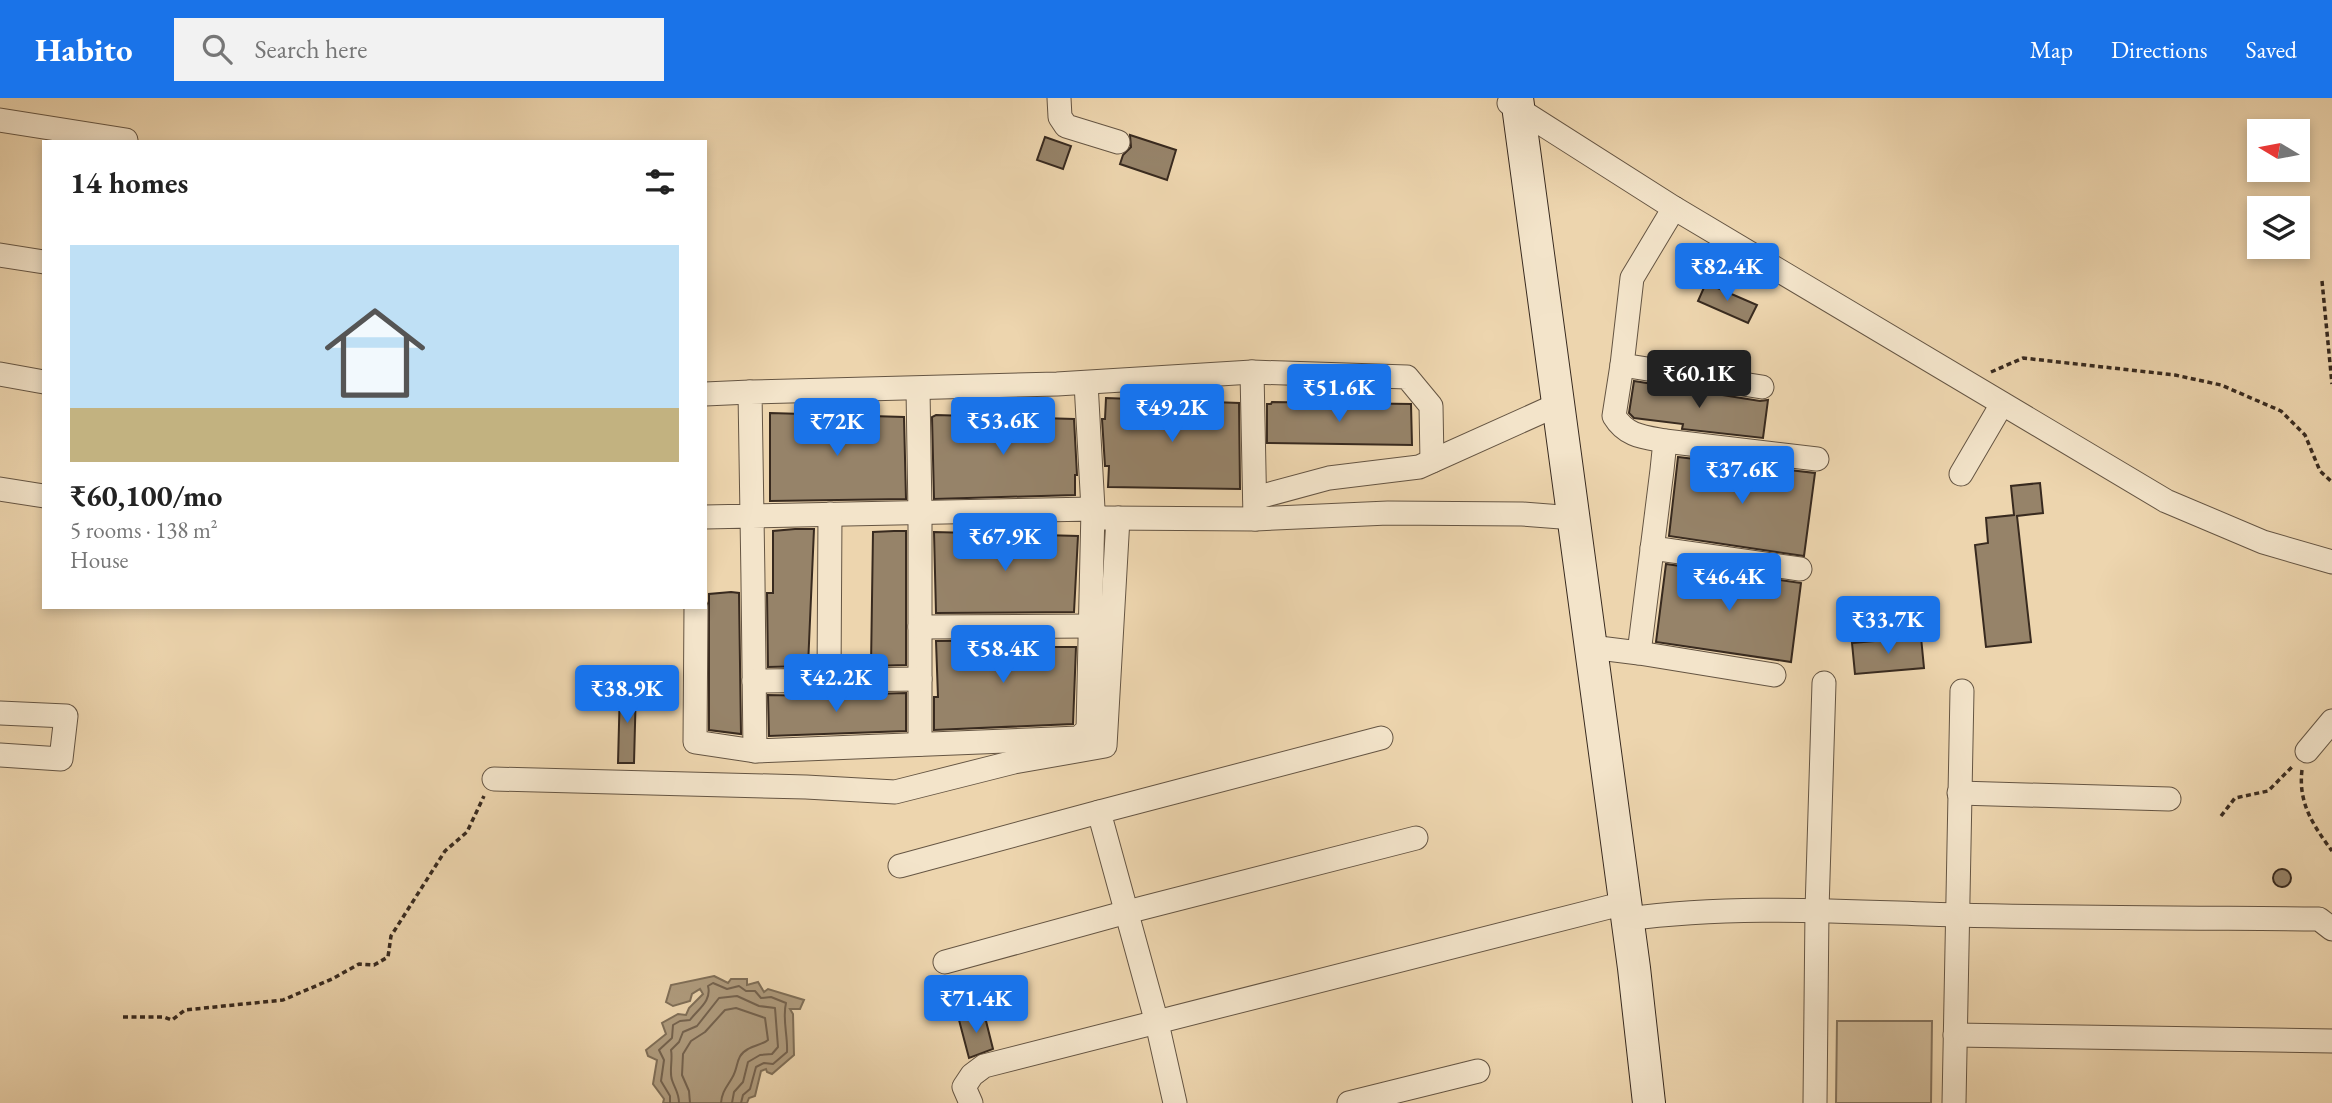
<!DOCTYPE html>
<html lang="en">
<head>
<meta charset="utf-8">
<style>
  body { margin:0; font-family:"EB Garamond",serif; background:#f2f2f2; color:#222; height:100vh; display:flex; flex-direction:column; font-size:26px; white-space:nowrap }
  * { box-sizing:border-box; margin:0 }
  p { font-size:23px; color:#767676 }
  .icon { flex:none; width:38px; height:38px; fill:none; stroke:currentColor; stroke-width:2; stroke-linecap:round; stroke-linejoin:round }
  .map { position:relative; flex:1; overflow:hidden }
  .details { position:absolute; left:42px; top:42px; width:665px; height:469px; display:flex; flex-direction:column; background:#fff; border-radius:0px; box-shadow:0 4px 10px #0003 }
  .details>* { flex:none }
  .needle { width:46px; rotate:280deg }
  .tools { position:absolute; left:2247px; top:21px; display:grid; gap:14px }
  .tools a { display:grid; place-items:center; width:63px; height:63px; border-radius:0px; background:#fff; box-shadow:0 4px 10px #0003; font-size:35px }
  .price { position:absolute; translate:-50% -60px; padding:0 16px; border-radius:7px; background:#1a73e8; color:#fff; font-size:23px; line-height:46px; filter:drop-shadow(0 2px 4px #0008) }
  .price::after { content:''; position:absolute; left:50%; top:42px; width:21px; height:16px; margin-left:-10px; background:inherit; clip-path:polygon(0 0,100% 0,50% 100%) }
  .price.on { background:#222; color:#fff }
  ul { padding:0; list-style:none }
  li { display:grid; align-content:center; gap:14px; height:371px; padding:0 28px }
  li span { display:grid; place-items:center; height:217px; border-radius:0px; color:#555 }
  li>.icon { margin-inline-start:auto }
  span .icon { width:126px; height:126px; fill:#fffc; stroke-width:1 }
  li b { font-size:30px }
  h2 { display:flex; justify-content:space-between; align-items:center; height:84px; padding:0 28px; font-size:30px }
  header { display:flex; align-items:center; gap:42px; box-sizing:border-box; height:98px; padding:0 35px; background:#1a73e8; color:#fff }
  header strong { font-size:33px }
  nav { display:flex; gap:38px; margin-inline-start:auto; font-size:24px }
  .search { width:490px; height:63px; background:#f2f2f2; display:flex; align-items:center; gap:18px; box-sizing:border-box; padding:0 24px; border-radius:0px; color:#767676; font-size:26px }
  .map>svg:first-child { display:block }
  .green { fill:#ceb896; stroke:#83715a; stroke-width:2 }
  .water { fill:#af9b7d; stroke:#7f6e57; stroke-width:2 }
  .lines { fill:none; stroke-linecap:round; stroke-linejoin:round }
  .shore { stroke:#74624e; stroke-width:2 }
  .building { fill:#968369; stroke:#382a1f; stroke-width:2 }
  .street-casing { stroke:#655543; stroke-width:25 }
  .secondary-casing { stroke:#382a1f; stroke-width:34 }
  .path { stroke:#382a1f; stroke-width:3.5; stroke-dasharray:5 3.5; stroke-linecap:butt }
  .street { stroke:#f3e4ca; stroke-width:23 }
  .secondary { stroke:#f3e4ca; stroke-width:32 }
</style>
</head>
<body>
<header>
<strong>Habito</strong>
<div class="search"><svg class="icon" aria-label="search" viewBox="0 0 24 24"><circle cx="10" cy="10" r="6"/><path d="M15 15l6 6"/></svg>Search here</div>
<nav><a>Map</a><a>Directions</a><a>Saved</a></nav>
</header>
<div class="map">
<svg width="2332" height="1005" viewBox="0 0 2332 1005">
  <rect width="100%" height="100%" fill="#edd5ae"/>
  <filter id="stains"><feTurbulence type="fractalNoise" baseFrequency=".00286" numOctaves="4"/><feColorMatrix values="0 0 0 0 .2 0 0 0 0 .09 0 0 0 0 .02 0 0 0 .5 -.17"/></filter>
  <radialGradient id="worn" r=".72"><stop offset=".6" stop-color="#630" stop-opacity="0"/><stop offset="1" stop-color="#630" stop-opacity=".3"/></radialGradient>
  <path class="green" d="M1837 923H1932L1931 1005H1836Z"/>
  <path class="water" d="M714 878 728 885 731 881H747V887L758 884 764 894 768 891 804 902 800 911H790L793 916 794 957 772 976 767 974 766 971 761 973 755 998 749 1000 747 1005H663L664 1001 653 986 657 962 648 958 646 952 666 936 662 925 678 916 686 917 689 910 703 896 700 891 692 896 690 903 673 908 666 904 671 887Z"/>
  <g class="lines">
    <g class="shore">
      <path d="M670 1005V998L661 983 664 962 659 952 672 940 673 927 680 923 690 922C698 911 712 903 708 888L713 885 727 891 739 888 746 893H755L761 900 771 899 786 905C782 920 788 938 787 954L773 966 764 965 756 969 750 991 743 997 741 1005"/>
      <path d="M679 1005C679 995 675 991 672 982 669 974 673 961 671 952L679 944 683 934 697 928 719 900 737 898 759 908 775 910 778 949 772 956 760 957 748 964 743 984 734 994 732 1005"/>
      <path d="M690 1005 689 993 682 977 683 956 691 943 705 934 725 912 736 910 765 920 768 942C762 947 754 947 748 951 735 958 739 969 732 980 727 989 722 993 721 1005"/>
    </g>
  </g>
  <g class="building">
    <path d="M1130 37 1176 52 1167 82 1120 66 1123 57 1131 49Z"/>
    <path d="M1045 39 1071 48 1063 71 1037 62Z"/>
    <path d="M1706 185 1757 207 1748 225 1698 203Z"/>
    <path d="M1634 283 1760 303 1768 302 1763 340 1682 331 1683 326 1634 320 1629 315Z"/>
    <path d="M1106 300 1239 305 1240 391 1108 389 1109 368H1105L1102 321H1105Z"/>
    <path d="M1272 304 1411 306 1412 347 1267 345V306H1271Z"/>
    <path d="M770 315 904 319 906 401 770 403Z"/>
    <path d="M936 317 1074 321 1077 377H1075V397L934 401 932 319Z"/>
    <path d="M1678 359 1815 375 1804 458 1669 438Z"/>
    <path d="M2040 385 2043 415 2017 418 2031 544 1986 549 1975 447 1988 445 1986 420 2014 417 2011 388Z"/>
    <path d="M795 431H814L808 568 768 569 767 495H773V433Z"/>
    <path d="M894 433H906V567L871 568 873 434Z"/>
    <path d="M934 434 1078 438 1074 514 936 515Z"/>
    <path d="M1666 466 1801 485 1791 564 1656 544Z"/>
    <path d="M731 494 739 495 741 636 709 632V496Z"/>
    <path d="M1921 539 1924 570 1855 576 1852 545Z"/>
    <path d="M1031 542V549H1076L1073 626 934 632V599H938L936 543Z"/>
    <path d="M620 589H636L634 665H618Z"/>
    <path d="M906 595V633L769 638 768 597 871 599V596Z"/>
    <circle cx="2282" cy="780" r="9"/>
    <path d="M984 915 993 951 969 960 959 922Z"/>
  </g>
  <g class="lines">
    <defs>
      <g id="street">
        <path d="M1059 0 1060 19 1066 28 1118 44"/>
        <path d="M1509 5 1674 110 2166 403 2263 444 2332 464"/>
        <path d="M0 22 126 42"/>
        <path d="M1674 110 1632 180 1622 267 1762 289"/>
        <path d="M0 157 44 164"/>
        <path d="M1252 274 1255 421 1388 415 1522 416 1574 420"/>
        <path d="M0 276 44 284"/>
        <path d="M1086 285 1093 411"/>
        <path d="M918 291 920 415V646"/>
        <path d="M705 296 750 294"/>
        <path d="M1665 343 1817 361"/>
        <path d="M1961 376 2002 306"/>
        <path d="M0 391 44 398"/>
        <path d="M1255 400 1329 380 1419 369 1559 306"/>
        <path d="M705 419C835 417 964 414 1093 411L1088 631 1079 640 755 653C754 533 752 414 750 294L1057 286 1252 274 1407 279 1431 308 1432 363"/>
        <path d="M1104 420 1255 421"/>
        <path d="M1652 450 1800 471"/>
        <path d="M696 509 695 644 755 653"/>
        <path d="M920 529 1091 528"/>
        <path d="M1591 549 1639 555 1662 372 1665 343C1643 339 1626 338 1614 318L1622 267"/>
        <path d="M1639 555 1774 577"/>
        <path d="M829 582 830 416"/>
        <path d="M754 583 920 581"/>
        <path d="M0 615 66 618 61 661 0 657"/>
        <path d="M2307 653 2332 623"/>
        <path d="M494 681 806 689 895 694 1014 664 1105 648 1118 420"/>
        <path d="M1959 695 2169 701"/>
        <path d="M900 768 1099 714"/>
        <path d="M1627 821C1736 806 1847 814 1957 817 2078 820 2199 820 2319 821L2332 831"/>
        <path d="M945 864 1127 814 1416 740"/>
        <path d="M1955 937 2332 943"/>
        <path d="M971 1005 964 989 972 977 984 968 1625 805"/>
        <path d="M1175 1005 1157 925 1099 714 1381 640"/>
        <path d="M1349 1005 1478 973"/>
        <path d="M1815 1005 1817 812 1824 585"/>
        <path d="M1954 1005 1962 593"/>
      </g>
      <path id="secondary" d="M1517 0 1634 870 1649 1005"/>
    </defs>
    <use href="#street" class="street-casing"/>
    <use href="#secondary" class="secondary-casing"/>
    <g class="path">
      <path d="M2322 183 2332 286"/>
      <path d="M1991 274 2023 260 2175 277 2221 287 2281 313 2305 337 2320 373 2332 384"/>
      <path d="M2302 672C2298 705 2313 727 2332 753"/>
      <path d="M2221 718 2235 700 2268 693 2294 667"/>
      <path d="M123 919H164L172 922 185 912 283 902 332 881 359 866 374 867 388 859 391 838 445 753 467 734 484 698"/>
    </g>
    <use href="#street" class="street"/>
    <use href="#secondary" class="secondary"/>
  </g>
  <rect width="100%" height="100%" filter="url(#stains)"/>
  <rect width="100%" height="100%" fill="url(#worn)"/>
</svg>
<div class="tools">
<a><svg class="needle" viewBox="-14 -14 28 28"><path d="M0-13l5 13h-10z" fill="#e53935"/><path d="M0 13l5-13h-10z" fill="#767676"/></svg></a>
<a><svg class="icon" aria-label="layers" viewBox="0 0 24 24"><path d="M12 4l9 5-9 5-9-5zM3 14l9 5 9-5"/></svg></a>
</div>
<b class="price" style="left:1727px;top:205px">₹82.4K</b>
<b class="price on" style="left:1699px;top:312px">₹60.1K</b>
<b class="price" style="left:1339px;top:326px">₹51.6K</b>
<b class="price" style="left:1172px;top:346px">₹49.2K</b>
<b class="price" style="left:1003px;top:359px">₹53.6K</b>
<b class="price" style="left:837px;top:360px">₹72K</b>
<b class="price" style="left:1742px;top:408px">₹37.6K</b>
<b class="price" style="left:1005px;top:475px">₹67.9K</b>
<b class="price" style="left:1729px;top:515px">₹46.4K</b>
<b class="price" style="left:1888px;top:558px">₹33.7K</b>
<b class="price" style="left:1003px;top:587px">₹58.4K</b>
<b class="price" style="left:836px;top:616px">₹42.2K</b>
<b class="price" style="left:627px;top:627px">₹38.9K</b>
<b class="price" style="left:976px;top:937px">₹71.4K</b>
<section class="details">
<h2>14 homes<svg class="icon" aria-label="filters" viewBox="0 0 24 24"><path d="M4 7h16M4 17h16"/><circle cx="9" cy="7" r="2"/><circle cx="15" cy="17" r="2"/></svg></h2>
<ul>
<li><span style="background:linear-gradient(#bfe0f5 75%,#c2b280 0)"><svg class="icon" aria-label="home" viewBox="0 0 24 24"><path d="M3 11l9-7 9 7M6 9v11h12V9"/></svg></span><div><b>₹60,100/mo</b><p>5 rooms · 138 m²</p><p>House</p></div></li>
</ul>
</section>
</div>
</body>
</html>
